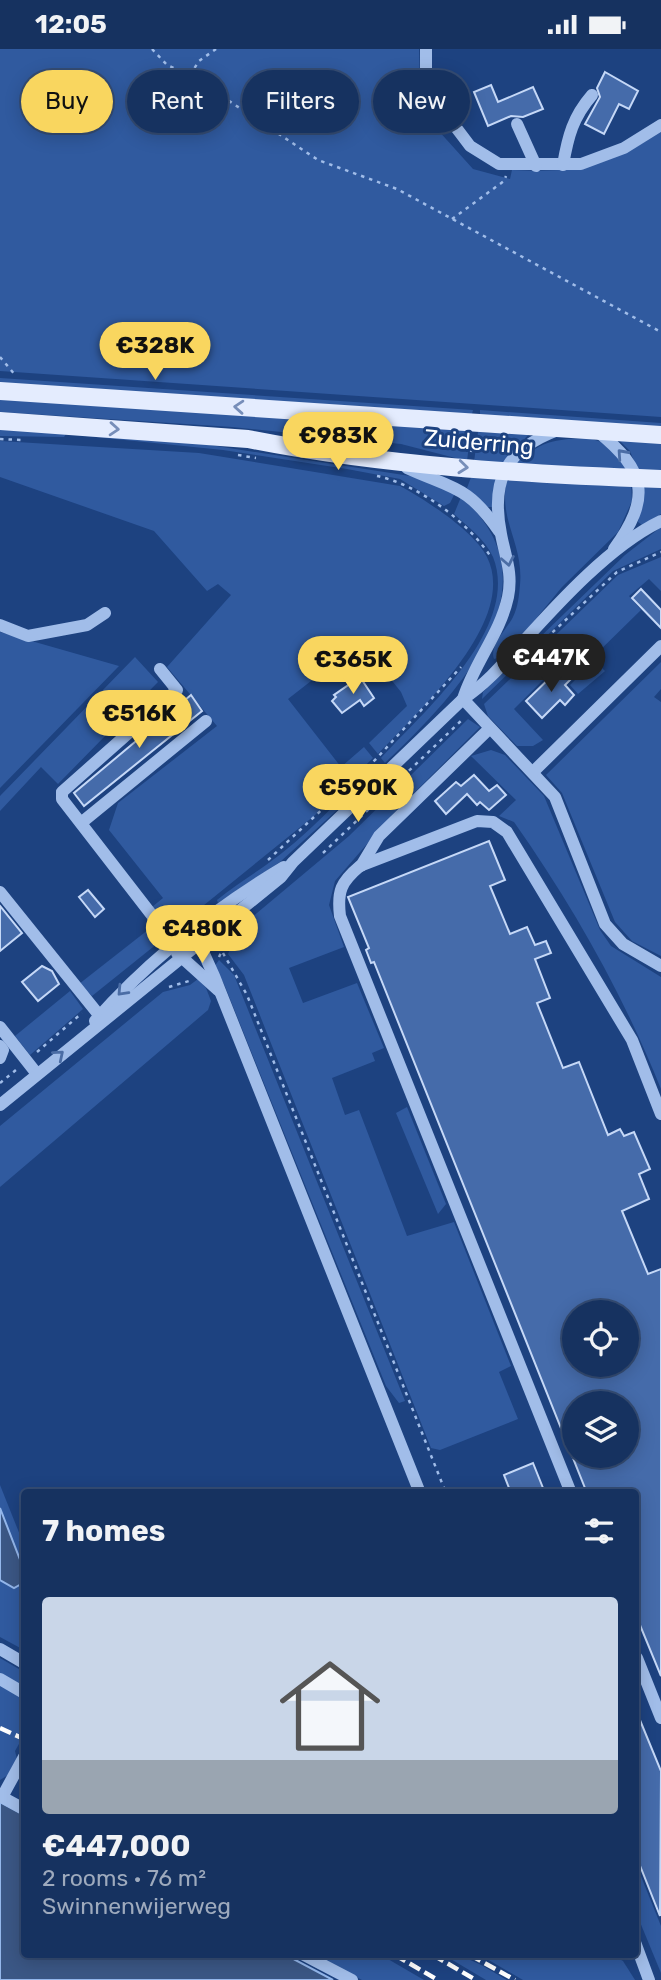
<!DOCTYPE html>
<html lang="en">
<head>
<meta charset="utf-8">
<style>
  body { margin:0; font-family:Rubik,sans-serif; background:#233e69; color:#f1f3f6; height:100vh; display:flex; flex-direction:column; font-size:26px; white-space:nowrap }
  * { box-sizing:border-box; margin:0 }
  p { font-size:23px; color:#9eaabd }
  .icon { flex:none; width:38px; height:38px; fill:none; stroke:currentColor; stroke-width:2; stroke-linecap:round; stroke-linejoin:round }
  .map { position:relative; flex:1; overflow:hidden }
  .panel { position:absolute; left:21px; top:1440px; width:618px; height:469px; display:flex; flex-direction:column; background:#163260; border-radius:7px; box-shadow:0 4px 18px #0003,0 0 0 2px #354d75 }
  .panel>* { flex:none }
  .top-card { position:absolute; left:21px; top:21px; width:620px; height:63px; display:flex; gap:14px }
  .controls { position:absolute; left:562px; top:1251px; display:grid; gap:14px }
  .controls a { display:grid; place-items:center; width:77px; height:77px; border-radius:50%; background:#163260; box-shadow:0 4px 18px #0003,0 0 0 2px #354d75; font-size:35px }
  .price { position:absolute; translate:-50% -60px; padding:0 16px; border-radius:24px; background:#f9d65f; color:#111; font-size:23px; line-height:46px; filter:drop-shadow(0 2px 4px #0008) }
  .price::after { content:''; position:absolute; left:50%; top:42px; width:21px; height:16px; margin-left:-10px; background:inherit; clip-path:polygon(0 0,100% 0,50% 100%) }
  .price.current { background:#222; color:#fff }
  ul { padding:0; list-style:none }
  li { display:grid; align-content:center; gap:14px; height:371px; padding:0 21px }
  li span { display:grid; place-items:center; height:217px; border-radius:7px; color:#555 }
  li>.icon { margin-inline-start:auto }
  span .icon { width:126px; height:126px; fill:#fffc; stroke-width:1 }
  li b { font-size:30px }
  h2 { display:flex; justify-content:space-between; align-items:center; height:84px; padding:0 21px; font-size:30px }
  .chip { padding:0 24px; border-radius:32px; background:#163260; box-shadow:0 4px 18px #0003,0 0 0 2px #354d75; font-size:24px; line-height:63px }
  .chip.current { background:#f9d65f; color:#111 }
  .status { display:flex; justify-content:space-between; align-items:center; height:49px; padding:0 35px; background:#163260; direction:ltr }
  .status svg { height:19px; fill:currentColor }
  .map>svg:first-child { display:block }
  .green { fill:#305a9f }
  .water { fill:#3b5785; stroke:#94b7eb; stroke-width:2 }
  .building { fill:#456baa; stroke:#c5d8f7; stroke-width:2; fill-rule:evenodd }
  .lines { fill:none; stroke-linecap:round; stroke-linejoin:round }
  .path { stroke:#a1bde9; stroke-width:2.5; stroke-dasharray:3.5 5; stroke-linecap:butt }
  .minor { stroke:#a1bde9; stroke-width:12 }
  .major { stroke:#e4ecfe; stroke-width:18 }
  .rail { stroke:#fff; stroke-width:4.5; stroke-dasharray:12 5; stroke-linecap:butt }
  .oneway { stroke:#778eb9 }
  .oneway2 { stroke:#4b6da5 }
  .labels { text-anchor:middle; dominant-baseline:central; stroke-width:6; stroke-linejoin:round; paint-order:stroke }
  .street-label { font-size:23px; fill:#fff; stroke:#1d4280 }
</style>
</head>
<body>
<div class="status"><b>12:05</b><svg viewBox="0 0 49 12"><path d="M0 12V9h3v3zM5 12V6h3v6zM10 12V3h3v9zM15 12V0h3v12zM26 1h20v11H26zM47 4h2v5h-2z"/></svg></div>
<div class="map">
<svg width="661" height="1931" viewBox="0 0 661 1931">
  <rect width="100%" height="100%" fill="#1d4280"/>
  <g class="green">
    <path d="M0 0H419L420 39 437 80 473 120 510 130 512 121C577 124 606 118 661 83V368L0 322Z"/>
    <path d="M0 329 473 361 472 365 0 334Z"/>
    <path d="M0 349 471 380 467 412 401 395 232 378 0 363Z"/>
    <path d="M480 361 661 374V378L480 366Z"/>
    <path d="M0 380 197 394 423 429 456 442 450 454 444 457 400 430 347 420 223 401 66 385 64 388 0 387Z"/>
    <path d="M478 383 529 385 502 415 474 413Z"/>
    <path d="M589 389 607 395 630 424 514 417C539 392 554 390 589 389Z"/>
    <path d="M619 391 661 394V424L639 425 630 402Z"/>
    <path d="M0 392 199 404 400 437C426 451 474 482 487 508 519 572 417 663 378 705L369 694 407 657 401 643 361 593 288 650 341 718 364 698 373 709 314 767 172 882 152 858 163 849 109 781 118 754 217 677 167 618 231 546 218 535 207 542 154 482 0 428Z"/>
    <path d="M473 423 498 426 492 458H487L467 439Z"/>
    <path d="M508 426 631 433 632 452 618 483 562 538 511 600 504 607 494 610C489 597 507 580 513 568 518 558 519 547 520 536 524 493 496 470 508 426Z"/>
    <path d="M644 434 661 435V465L642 476 638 473Z"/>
    <path d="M461 448C563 536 455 648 385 714L381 709C423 663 521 579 493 508 485 490 468 478 454 465Z"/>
    <path d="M661 478V500L613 522 482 650 483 643 625 506Z"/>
    <path d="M661 508V542L649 530 629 547 641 561 592 609 605 622 578 645 570 636 577 629 560 614 514 660 543 691 533 697H517L488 667 484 655 618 526Z"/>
    <path d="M0 583 119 617 0 739Z"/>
    <path d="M135 608 158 633 58 735 41 718 0 762V747Z"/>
    <path d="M661 613V640L654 648 661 653V907L632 892 615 873 562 744 546 726Z"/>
    <path d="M468 670 480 678 392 766 335 832 329 856 344 898 289 919 303 954 357 934 384 999 372 1004 375 1012 332 1029 345 1066 359 1061 407 1187 454 1173 511 1317 499 1323 518 1370 440 1401 431 1399 244 926 228 905 239 879 349 787Z"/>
    <path d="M491 701 505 706 544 747 600 881 611 897 661 928V1040C623 945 573 857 514 773L499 767 516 751 471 707Z"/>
    <path d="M375 715 380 722 280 813 218 854 217 851C233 838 249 828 266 816 306 788 341 749 375 715Z"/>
    <path d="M153 877 163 890 92 947 79 935Z"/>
    <path d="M219 911 234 926 405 1352 399 1354 386 1337 224 935 214 918Z"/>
    <path d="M198 930 206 939 211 952 208 961 0 1138V1077L163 943 190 936Z"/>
    <path d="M70 942 83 960 30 1006 15 987Z"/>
    <path d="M407 1058 446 1155 438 1165 396 1064Z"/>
    <path d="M0 1436 24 1496V1521L0 1459Z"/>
    <path d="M24 1525V1601L0 1588V1531L14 1539 23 1534Z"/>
    <path d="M0 1609 24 1623V1686L15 1702 17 1710 8 1726 0 1731Z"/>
    <path d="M636 1815 661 1877V1924L635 1861Z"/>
    <path d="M314 1906H381L424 1931H362Z"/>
    <path d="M444 1906C469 1906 486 1919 507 1931H486Z"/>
    <path d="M480 1906H612L623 1912 635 1931H523Z"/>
  </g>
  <g class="water">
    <path d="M0 1459 24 1521 23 1534 14 1539 0 1531Z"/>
    <path d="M0 1753 24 1766V1906H286L333 1931H0Z"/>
  </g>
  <g class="building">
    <path d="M605 23 638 42 629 60 619 55 604 85 585 75 600 48 597 39Z"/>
    <path d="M491 36 498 53 533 38 543 60 523 68 511 67 488 77 474 43Z"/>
    <path d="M641 540 661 561V579L632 549Z"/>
    <path d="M559 620 570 631 565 636 574 646 565 656 560 651 542 669 526 652Z"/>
    <path d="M360 628 374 649 364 657 360 651 342 664 332 652 336 648 334 646Z"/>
    <path d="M191 646 202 662 84 757 74 744Z"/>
    <path d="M474 726 489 742 497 736 506 746 489 761 480 753 477 756 467 745 446 765 435 752 456 733 461 737Z"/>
    <path d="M489 792 505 831 490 837 510 885 527 878 535 896 546 892 551 904 535 910 550 949 537 954 563 1019 579 1013 608 1086 620 1080 624 1087 634 1083 650 1120 639 1125 649 1150 622 1162 648 1225 661 1220V1627L635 1564V1444H587L374 913 371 914 366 901 369 899 348 848ZM574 1264H626V1316H574ZM574 1354H626V1407H574Z"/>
    <path d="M88 841 104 860 95 868 79 848Z"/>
    <path d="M0 857 22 884 0 902Z"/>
    <path d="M42 917 52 922 59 935 38 952 22 933Z"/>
    <path d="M533 1414 545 1444H511L504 1426Z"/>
    <path d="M635 1659 661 1722 660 1867 635 1804Z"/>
  </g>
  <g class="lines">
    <g class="path">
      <path d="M152 0 167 16 190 26 318 111 397 140 661 283"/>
      <path d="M190 26 199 12 216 0"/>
      <path d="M455 57 459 48 470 42"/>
      <path d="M452 170 504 132 506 127"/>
      <path d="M0 308 16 327"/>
      <path d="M0 390 22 391"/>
      <path d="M471 403 473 388"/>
      <path d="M238 406 256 409"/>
      <path d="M377 427C419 436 467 472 491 508"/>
      <path d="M540 595 617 523 661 503"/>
      <path d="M323 804 463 670"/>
      <path d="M268 811 376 710 461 618"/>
      <path d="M223 904 247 946 446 1444"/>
      <path d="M219 908 228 889"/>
      <path d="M169 938 189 932"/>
      <path d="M37 1003 82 964"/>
      <path d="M0 1034 16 1021"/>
    </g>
    <g class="minor">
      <path d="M426 0V22L439 56 470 97 499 115H581L624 99 661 76"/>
      <path d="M517 75 536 117"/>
      <path d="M563 116C568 87 573 68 592 46"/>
      <path d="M597 382C647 422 651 449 614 500"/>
      <path d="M407 419C453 440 467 436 499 482"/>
      <path d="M0 576 28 587 87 576 105 564"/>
      <path d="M160 620 177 641 62 743V750L175 896"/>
      <path d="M463 650 555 748 605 875 623 895 661 917"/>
      <path d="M463 650C474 614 500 585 508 548 513 524 505 507 501 485 490 430 507 400 558 381"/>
      <path d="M533 723 661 597"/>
      <path d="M81 774 206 672"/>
      <path d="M361 817 379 787 489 680"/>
      <path d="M0 843 103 971"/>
      <path d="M190 883 200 896 214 927 420 1444"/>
      <path d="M177 904 218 941"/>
      <path d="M95 972C149 911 214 860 284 818"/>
      <path d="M0 978 37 1025"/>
      <path d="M0 997 3 1001 0 1009"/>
      <path d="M0 1056 281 828 293 813 463 650C487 634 503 615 522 594 559 553 611 496 661 472"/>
      <path d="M571 1444 340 867C337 842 341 833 360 817L477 772 493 773 507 783 632 991 661 1065"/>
      <path d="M0 1600 24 1614"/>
      <path d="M637 1609 661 1669"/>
      <path d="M0 1630 24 1644"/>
      <path d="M0 1747 24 1760"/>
      <path d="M2 1748 24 1708"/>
      <path d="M635 1893 649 1931"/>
      <path d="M304 1906 352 1931"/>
    </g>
    <g class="major">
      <path d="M0 342 661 386"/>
      <path d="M0 372 248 390C383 417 524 425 661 430"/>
    </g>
    <g class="rail">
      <path d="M0 1679 24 1690"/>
      <path d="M395 1906 438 1931"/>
      <path d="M433 1906 476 1931"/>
      <path d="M470 1906 515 1931"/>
    </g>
  </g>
  <defs><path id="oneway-chevron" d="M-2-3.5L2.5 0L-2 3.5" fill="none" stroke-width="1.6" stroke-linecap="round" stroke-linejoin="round" transform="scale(1.75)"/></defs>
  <g class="oneway">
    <use href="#oneway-chevron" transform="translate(239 358) rotate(-176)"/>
    <use href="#oneway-chevron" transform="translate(114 380) rotate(4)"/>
    <use href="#oneway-chevron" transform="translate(463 418) rotate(6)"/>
  </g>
  <g class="oneway2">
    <use href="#oneway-chevron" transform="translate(622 405) rotate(-132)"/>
    <use href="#oneway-chevron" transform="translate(508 512) rotate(79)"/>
    <use href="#oneway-chevron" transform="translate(122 942) rotate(133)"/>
    <use href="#oneway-chevron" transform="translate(59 1006) rotate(-40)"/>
  </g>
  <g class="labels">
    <g class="street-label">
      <text transform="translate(479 393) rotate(5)">Zuiderring</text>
    </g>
  </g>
</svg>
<div class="controls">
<a><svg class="icon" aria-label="locate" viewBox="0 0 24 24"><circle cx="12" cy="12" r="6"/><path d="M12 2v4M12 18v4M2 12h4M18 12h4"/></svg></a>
<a><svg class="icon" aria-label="layers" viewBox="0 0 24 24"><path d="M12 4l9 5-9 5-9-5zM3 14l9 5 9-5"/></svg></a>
</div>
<b class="price" style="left:155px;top:333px">€328K</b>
<b class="price" style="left:338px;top:423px">€983K</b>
<b class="price current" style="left:551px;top:645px">€447K</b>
<b class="price" style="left:353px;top:647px">€365K</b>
<b class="price" style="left:139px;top:701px">€516K</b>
<b class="price" style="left:358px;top:775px">€590K</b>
<b class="price" style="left:202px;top:916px">€480K</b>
<div class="top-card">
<a class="chip current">Buy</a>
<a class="chip">Rent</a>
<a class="chip">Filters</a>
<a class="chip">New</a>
</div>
<section class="panel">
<h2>7 homes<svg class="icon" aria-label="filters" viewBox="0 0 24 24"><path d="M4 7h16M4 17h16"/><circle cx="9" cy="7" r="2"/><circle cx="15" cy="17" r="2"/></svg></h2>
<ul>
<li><span style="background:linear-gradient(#c9d6e8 75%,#9aa5b1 0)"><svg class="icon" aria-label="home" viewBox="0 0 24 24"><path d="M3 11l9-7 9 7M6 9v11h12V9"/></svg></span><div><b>€447,000</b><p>2 rooms · 76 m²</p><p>Swinnenwijerweg</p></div></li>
</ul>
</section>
</div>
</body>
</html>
